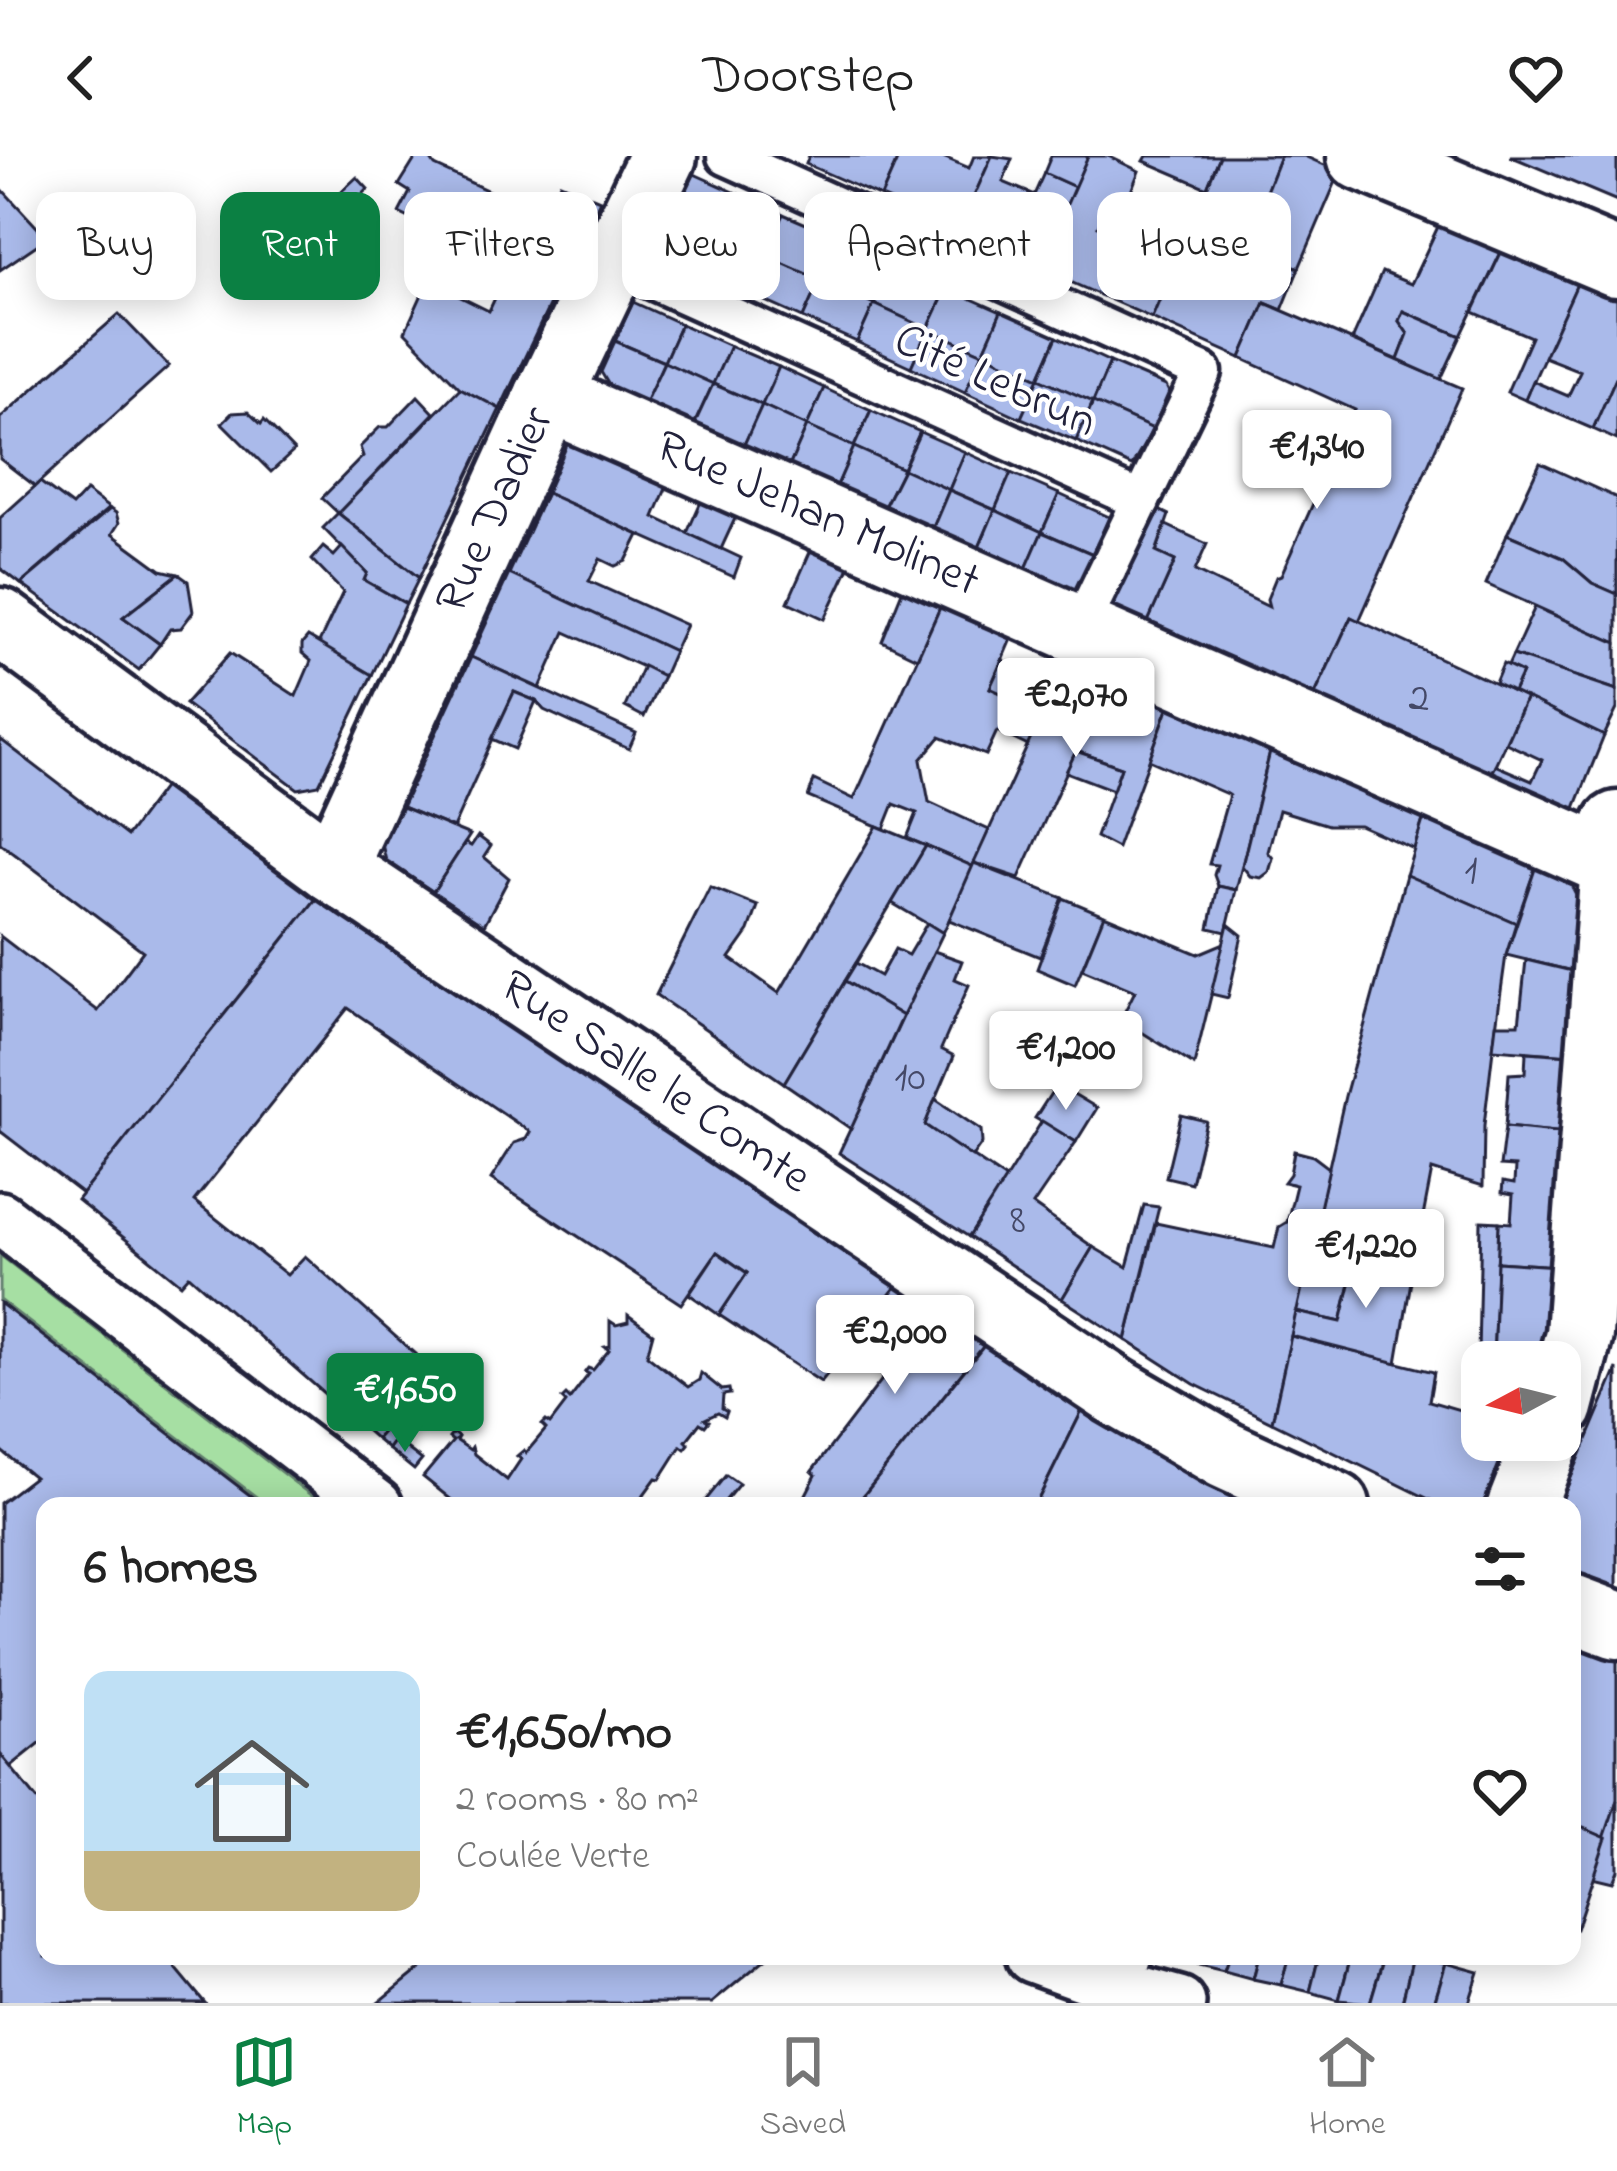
<!DOCTYPE html>
<html lang="en">
<head>
<meta charset="utf-8">
<style>
  body { margin:0; font-family:"Indie Flower",sans-serif; background:#f2f2f2; color:#222; height:100vh; display:flex; flex-direction:column; font-size:45px; white-space:nowrap }
  * { box-sizing:border-box; margin:0 }
  p { font-size:39px; color:#767676 }
  .icon { flex:none; width:66px; height:66px; fill:none; stroke:currentColor; stroke-width:2; stroke-linecap:round; stroke-linejoin:round }
  .map { position:relative; flex:1; overflow:hidden }
  .panel { position:absolute; left:36px; top:1341px; width:1545px; height:468px; display:flex; flex-direction:column; background:#fff; border-radius:24px; box-shadow:0 6px 30px #0003 }
  .panel>* { flex:none }
  .top-card { position:absolute; left:36px; top:36px; width:1545px; height:108px; display:flex; gap:24px }
  .needle { width:78px; rotate:263deg }
  .controls { position:absolute; left:1461px; top:1185px; display:grid; gap:24px }
  .controls a { display:grid; place-items:center; width:120px; height:120px; border-radius:24px; background:#fff; box-shadow:0 6px 30px #0003; font-size:60px }
  .price { position:absolute; translate:-50% -102px; padding:0 27px; border-radius:12px; background:#fff; color:#222; font-size:39px; line-height:78px; filter:drop-shadow(0 3px 6px #0008) }
  .price::after { content:''; position:absolute; left:50%; top:72px; width:36px; height:27px; margin-left:-18px; background:inherit; clip-path:polygon(0 0,100% 0,50% 100%) }
  .price.active { background:#0b8043; color:#fff }
  ul { padding:0; list-style:none }
  li { display:flex; align-items:center; gap:36px; height:300px; padding:0 48px }
  li span { display:grid; place-items:center; flex:none; width:336px; height:240px; border-radius:24px; color:#555 }
  li>.icon { margin-inline-start:auto }
  span .icon { width:144px; height:144px; fill:#fffc; stroke-width:1 }
  li b { font-size:51px }
  h2 { display:flex; justify-content:space-between; align-items:center; height:144px; padding:0 48px; font-size:51px }
  .chip { padding:0 42px; border-radius:24px; background:#fff; box-shadow:0 6px 30px #0003; font-size:42px; line-height:108px }
  .chip.active { background:#0b8043; color:#fff }
  header { display:flex; justify-content:space-between; align-items:center; height:156px; padding:0 48px; background:#fff; font-size:54px; font-weight:600 }
  .tabs { display:flex; justify-content:space-around; align-items:center; height:168px; border-top:3px solid #e0e0e0; background:#fff; font-size:33px; color:#767676 }
  .tabs a { display:grid; justify-items:center; gap:6px }
  .tabs .active { color:#0b8043 }
  .map>svg:first-child { display:block }
  .green { fill:#a6dfa3; stroke:#64806f; stroke-width:3 }
  .building { fill:#aabaea; stroke:#22223b; stroke-width:3 }
  .lines { fill:none; stroke-linecap:round; stroke-linejoin:round }
  .service-casing { stroke:#22223b; stroke-width:45 }
  .pedestrian-casing { stroke:#22223b; stroke-width:60 }
  .minor-casing { stroke:#22223b; stroke-width:75 }
  .service { stroke:#fff; stroke-width:36 }
  .pedestrian { stroke:#fff; stroke-width:51 }
  .minor { stroke:#fff; stroke-width:66 }
  .labels { text-anchor:middle; dominant-baseline:central; stroke-width:9; stroke-linejoin:round; paint-order:stroke }
  .number-label { font-size:42px; fill:#444867 }
  .street-label { font-size:48px; fill:#22223b; stroke:#fff }
</style>
</head>
<body>
<header><svg class="icon" aria-label="back" viewBox="0 0 24 24"><path d="M15 5l-7 7 7 7"/></svg>Doorstep<svg class="icon" aria-label="heart" viewBox="0 0 24 24"><path d="M12 20l-8-8c-3-5 5-10 8-4 3-6 11-1 8 4z"/></svg></header>
<div class="map">
<svg width="1617" height="1847" viewBox="0 0 1617 1847">
  <rect width="100%" height="100%" fill="#fff"/>
  <filter id="ink" filterUnits="userSpaceOnUse"><feTurbulence type="fractalNoise" baseFrequency=".00833" numOctaves="2"/><feDisplacementMap in="SourceGraphic" scale="24" xChannelSelector="R" yChannelSelector="G"/><feConvolveMatrix kernelMatrix="1 2 1 2 8 2 1 2 1" color-interpolation-filters="sRGB"/></filter>
  <g filter="url(#ink)">
    <path class="green" d="M0 1099 325 1350H268L0 1144Z"/>
    <g class="building">
      <path d="M417 0H428L435 10 583 79 500 253 460 232 405 176 428 125 489 155 510 110 399 57 410 36 399 29Z"/>
      <path d="M809 0H899L881 41 806 8Z"/>
      <path d="M899 0H941L969 12 974 0H992L959 74 881 41Z"/>
      <path d="M992 0 1012 3 1003 26 1034 39 1044 17 1075 31 1039 112 959 74Z"/>
      <path d="M1051 0H1088L1075 31 1044 17Z"/>
      <path d="M1088 0H1108L1139 15 1124 53 1108 46 1098 70 1176 105 1152 162 1039 112Z"/>
      <path d="M1147 0H1220L1207 32 1144 5Z"/>
      <path d="M1220 0H1280L1254 67 1227 55 1217 78 1192 68Z"/>
      <path d="M1280 0H1304L1340 16 1299 112 1245 89Z"/>
      <path d="M1510 0H1617V45Z"/>
      <path d="M692 17 783 58 764 99 673 58Z"/>
      <path d="M357 21 368 33 320 84 304 70Z"/>
      <path d="M560 27 600 44 583 79 544 61Z"/>
      <path d="M0 31 47 82 0 114Z"/>
      <path d="M673 58 722 80 707 118 656 95Z"/>
      <path d="M783 58 839 82 820 124 764 99Z"/>
      <path d="M1443 60 1506 86 1461 180 1403 155 1399 165 1408 178 1398 204 1352 184 1382 116 1411 128Z"/>
      <path d="M1192 68 1213 76 1198 113 1176 105Z"/>
      <path d="M722 80 764 99 747 137 707 118Z"/>
      <path d="M839 82 892 107 874 148 820 124Z"/>
      <path d="M1506 86 1582 117 1525 244 1507 236 1531 181 1473 156Z"/>
      <path d="M1245 89 1299 112 1282 154 1265 147 1241 202 1152 162 1176 105 1230 127Z"/>
      <path d="M764 99 820 124 803 162 747 137Z"/>
      <path d="M892 107 947 132 928 173 874 148Z"/>
      <path d="M1582 117 1617 130V219L1593 273 1525 244 1533 225 1568 240 1580 215 1544 201Z"/>
      <path d="M820 124 874 148 857 186 803 162Z"/>
      <path d="M947 132 1001 156 983 197 928 173Z"/>
      <path d="M633 146 681 168 664 206 615 185Z"/>
      <path d="M1265 147 1462 232 1359 465 1351 461 1312 545 1146 470 1175 405 1156 396 1166 369 1207 388 1195 415 1269 451 1267 443 1276 421 1281 419 1355 254 1241 202Z"/>
      <path d="M874 148 928 173 911 211 857 186Z"/>
      <path d="M1403 155 1461 180 1441 223 1398 204 1408 178 1399 165Z"/>
      <path d="M1001 156 1057 181 1039 222 983 197Z"/>
      <path d="M119 158 169 210 35 330 0 303V262Z"/>
      <path d="M681 168 730 190 713 228 664 206Z"/>
      <path d="M928 173 983 197 965 236 911 211Z"/>
      <path d="M1057 181 1110 206 1093 246 1039 222Z"/>
      <path d="M615 185 664 206 645 247 610 231 601 216Z"/>
      <path d="M730 190 779 211 762 249 713 228Z"/>
      <path d="M983 197 1039 222 1021 262 965 236Z"/>
      <path d="M664 206 713 228 694 269 645 247Z"/>
      <path d="M1110 206 1166 230 1169 236 1153 273 1093 246Z"/>
      <path d="M779 211 824 232 807 270 762 249Z"/>
      <path d="M1617 219V284L1593 273Z"/>
      <path d="M1039 222 1093 246 1076 285 1021 262Z"/>
      <path d="M713 228 762 249 743 291 694 269Z"/>
      <path d="M460 232 500 253 419 422 338 357Z"/>
      <path d="M824 232 871 254 854 291 807 270Z"/>
      <path d="M418 240 434 257 338 357 322 342 363 300 360 291 380 271H388Z"/>
      <path d="M1093 246 1153 273 1132 310 1076 285Z"/>
      <path d="M762 249 807 270 789 311 743 291Z"/>
      <path d="M871 254 920 276 903 313 854 291Z"/>
      <path d="M248 256 261 268 264 264 294 295 271 316 222 267 232 257Z"/>
      <path d="M807 270 854 291 836 332 789 311Z"/>
      <path d="M920 276 965 296 949 334 903 313Z"/>
      <path d="M578 282 670 323 654 361 741 402 734 421 546 337 567 289Z"/>
      <path d="M854 291 903 313 883 353 836 332Z"/>
      <path d="M965 296 1011 317 995 354 949 334Z"/>
      <path d="M1540 307 1617 342V438L1592 427 1563 402 1507 378Z"/>
      <path d="M903 313 949 334 932 374 883 353Z"/>
      <path d="M1011 317 1059 338 1042 376 995 354Z"/>
      <path d="M40 326 72 350 86 335 109 352 21 428 0 412V362Z"/>
      <path d="M949 334 995 354 978 394 932 374Z"/>
      <path d="M546 337 639 379 626 405 615 410 600 403 589 425 686 469 674 495 509 418Z"/>
      <path d="M1059 338 1109 361 1093 398 1042 376Z"/>
      <path d="M704 339 739 354 721 393 687 377Z"/>
      <path d="M110 353 116 357 119 367 112 378 161 414 178 418 123 461 160 488 139 514 21 428Z"/>
      <path d="M1157 353 1169 359 1156 396 1175 405 1146 470 1111 454Z"/>
      <path d="M995 354 1042 376 1025 415 978 394Z"/>
      <path d="M338 357 419 422 406 448 364 424 367 417 323 372Z"/>
      <path d="M1042 376 1093 398 1075 438 1025 415Z"/>
      <path d="M1507 378 1563 402 1592 427 1617 438V487L1486 428Z"/>
      <path d="M814 387 852 405 825 463 788 446Z"/>
      <path d="M323 391 334 400 342 391 367 417 364 424 406 448 372 519 318 489 343 436 312 404Z"/>
      <path d="M178 418 188 425 193 456 181 472 170 473 160 488 123 461Z"/>
      <path d="M509 418 674 495 663 520 565 476 540 532 471 501Z"/>
      <path d="M905 428 943 445 917 502 882 485Z"/>
      <path d="M943 445 1014 476 990 532 1043 556 1028 590 997 575 986 599 940 581 921 604 929 646 989 674 974 711 907 682 917 657 894 648 884 673 808 641 814 624 854 643Z"/>
      <path d="M1535 451 1617 487V534L1513 499Z"/>
      <path d="M1351 461 1526 542 1488 624 1312 545Z"/>
      <path d="M308 481 372 519 319 629 298 633 185 548 230 497 296 540 311 505 302 497V488Z"/>
      <path d="M1513 499 1617 534V553L1604 580 1513 536 1522 517 1508 510Z"/>
      <path d="M471 501 636 577 629 593 544 554 536 545 514 536 453 672 402 651Z"/>
      <path d="M1068 501 1170 547 1117 692 1096 681 1121 611 1076 595 1019 722 974 707Z"/>
      <path d="M1003 503 1016 528 1021 546 990 532Z"/>
      <path d="M1503 508 1522 517 1513 536 1495 527Z"/>
      <path d="M643 510 663 520 644 561 625 551Z"/>
      <path d="M514 536 536 545 515 593 492 583Z"/>
      <path d="M1526 542 1604 580 1575 652 1559 656 1488 624 1495 609 1532 625 1542 604 1506 587Z"/>
      <path d="M1170 547 1271 592 1236 734 1218 730 1214 719 1217 709 1209 708 1229 639 1149 604Z"/>
      <path d="M0 583 127 680 168 625 320 738 82 1038 0 975V780L98 855 143 795 0 687Z"/>
      <path d="M1271 592 1424 661 1414 693 1359 669H1328L1279 654 1268 696 1273 702 1269 716 1261 722 1250 720 1242 710Z"/>
      <path d="M1076 595 1121 611 1113 634 1066 616Z"/>
      <path d="M402 651 470 679 433 736 386 705 382 688Z"/>
      <path d="M1424 661 1536 710 1516 767 1406 719Z"/>
      <path d="M877 670 926 690 784 927 656 839 710 731 758 750 749 775 730 802 779 837Z"/>
      <path d="M478 680 491 690 484 701 509 722 484 769 433 736 465 687 471 690Z"/>
      <path d="M926 690 974 711 943 777 892 747Z"/>
      <path d="M974 707 1063 742 1040 801 949 764Z"/>
      <path d="M1536 710 1569 725 1580 746 1576 816 1506 799Z"/>
      <path d="M1406 719 1516 767 1506 799 1493 893 1484 969 1483 1030 1432 1014 1414 1108 1358 1095 1341 1166 1296 1156 1345 940Z"/>
      <path d="M1218 730 1236 734 1226 776 1209 772Z"/>
      <path d="M320 738 899 1127 821 1226 719 1159 747 1117 717 1096 681 1148 491 1023 514 987 526 983 530 976 348 852 194 1045 287 1119 305 1100 434 1215 376 1283 189 1119 181 1128 77 1044Z"/>
      <path d="M1063 742 1104 759 1075 829 1037 813Z"/>
      <path d="M1104 759 1198 798 1224 787 1194 909 1121 863 1135 835 1082 813Z"/>
      <path d="M927 767 943 777 903 860 845 825 856 807 880 820 895 793 908 799Z"/>
      <path d="M1228 768 1242 779 1228 842 1211 838Z"/>
      <path d="M934 795 962 805 955 823 969 829 941 893 954 900 925 969 1006 1023 969 1081 839 997Z"/>
      <path d="M1526 804 1576 816 1570 899 1493 893 1496 868H1519Z"/>
      <path d="M845 825 903 860 851 973 784 927Z"/>
      <path d="M1526 896 1570 899 1566 977 1505 971 1509 918 1525 917Z"/>
      <path d="M1057 928 1097 952 1076 986 1035 962Z"/>
      <path d="M935 943 981 974 982 987 972 1001 925 969Z"/>
      <path d="M1181 959 1206 965 1191 1027 1166 1021Z"/>
      <path d="M1042 965 1076 986 1033 1049 1093 1091 1062 1143 969 1081Z"/>
      <path d="M1505 971 1566 977 1558 1110 1497 1106 1499 1066 1511 1067 1513 1039 1502 1037 1503 1026 1514 1028 1515 1011 1500 1010Z"/>
      <path d="M1294 995 1313 1000 1329 1012 1272 1266 1194 1228 1126 1184 1156 1067 1274 1092 1279 1071 1287 1066 1296 1029 1284 1026 1290 1018Z"/>
      <path d="M1144 1049 1159 1051 1126 1184 1062 1143 1093 1091 1127 1111Z"/>
      <path d="M1481 1065 1499 1066 1493 1206H1482V1284H1516L1488 1350H1443L1272 1266 1291 1180 1434 1216 1429 1245 1463 1255 1478 1199Z"/>
      <path d="M1358 1095 1414 1108 1397 1207 1291 1180 1296 1156 1341 1166Z"/>
      <path d="M717 1096 747 1117 719 1159 689 1138Z"/>
      <path d="M1497 1106 1558 1110 1552 1193 1513 1190 1510 1206H1493Z"/>
      <path d="M899 1127 987 1186 855 1350H800L816 1319 812 1315 903 1196 867 1169Z"/>
      <path d="M0 1147 264 1350H45V1583L10 1611 0 1598V1347L34 1321 0 1294Z"/>
      <path d="M628 1159 653 1177 647 1199 688 1231 699 1224 701 1217 722 1234 729 1233 730 1238 723 1239 722 1253 727 1256 725 1261 718 1257 705 1263 709 1265 705 1270 700 1267 686 1285 689 1288 685 1293 681 1290 660 1323 656 1322 642 1341V1347L459 1350 423 1321 453 1285 449 1282 453 1277 458 1281 456 1284 470 1294 472 1291 474 1298 507 1324 521 1303 517 1300 524 1294 526 1297 546 1273 542 1269 546 1265 550 1268 566 1247 562 1243 566 1239 570 1243 589 1218 585 1216 588 1212 593 1214 609 1194 605 1191 610 1190V1165L616 1169 628 1166Z"/>
      <path d="M987 1186 1084 1251 1035 1350H855Z"/>
      <path d="M1617 1213V1437L1572 1422V1350H1559Z"/>
      <path d="M406 1248 416 1256 388 1293 376 1283Z"/>
      <path d="M1084 1251 1268 1350H1035Z"/>
      <path d="M395 1283 422 1304 414 1314 388 1293Z"/>
      <path d="M726 1319 739 1328 721 1350H701Z"/>
      <path d="M1572 1478 1617 1496V1644L1606 1682 1572 1667Z"/>
      <path d="M0 1598 45 1653V1800H166L205 1847H0Z"/>
      <path d="M1617 1644V1714L1612 1726 1591 1721Z"/>
      <path d="M1572 1667 1606 1682 1576 1773 1572 1772Z"/>
      <path d="M436 1800H769L712 1847H378Z"/>
      <path d="M1193 1800H1229L1224 1815 1190 1807Z"/>
      <path d="M1229 1800H1259L1253 1823 1224 1815Z"/>
      <path d="M1259 1800H1289L1281 1829 1253 1823Z"/>
      <path d="M1289 1800H1319L1310 1836 1281 1829Z"/>
      <path d="M1319 1800H1351L1339 1844 1310 1836Z"/>
      <path d="M1351 1800H1384L1370 1847 1339 1844Z"/>
      <path d="M1384 1800H1413L1402 1847H1370Z"/>
      <path d="M1413 1800 1446 1807 1434 1847H1402Z"/>
      <path d="M1446 1807 1479 1816 1469 1847H1434Z"/>
    </g>
    <g class="lines">
      <defs>
        <g id="service">
          <path d="M726 0 1203 216 1079 473"/>
          <path d="M612 106 1141 345"/>
        </g>
        <g id="pedestrian">
          <path d="M0 1062 376 1350"/>
          <path d="M1032 1800 1106 1827 1179 1847"/>
        </g>
        <g id="minor">
          <path d="M1361 0 1617 107"/>
          <path id="s1" d="M548 241 1613 708"/>
          <path id="s2" d="M0 466 333 712 1115 1235 1225 1299 1336 1350"/>
          <path id="s3" d="M333 712 548 241 663 0"/>
          <path d="M1560 1250 1579 1178 1617 669"/>
          <path d="M1521 1350 1547 1284"/>
          <path d="M1572 1452 1617 1469"/>
          <path d="M1106 1827 1118 1800"/>
        </g>
      </defs>
      <use href="#service" class="service-casing"/>
      <use href="#pedestrian" class="pedestrian-casing"/>
      <use href="#minor" class="minor-casing"/>
      <use href="#service" class="service"/>
      <use href="#pedestrian" class="pedestrian"/>
      <use href="#minor" class="minor"/>
    </g>
  </g>
  <g class="labels">
    <g class="number-label">
      <text x="1419" y="543">2</text>
      <text x="1471" y="715">1</text>
      <text x="910" y="922">10</text>
      <text x="1018" y="1065">8</text>
    </g>
    <g class="street-label">
      <text transform="translate(995 226) rotate(24)">Cité Lebrun</text>
      <text stroke="none"><textPath href="#s3" startOffset="393">Rue Dadier</textPath></text>
      <text stroke="none"><textPath href="#s1" startOffset="294">Rue Jehan Molinet</textPath></text>
      <text stroke="none"><textPath href="#s2" startOffset="801">Rue Salle le Comte</textPath></text>
    </g>
  </g>
</svg>
<div class="controls">
<a><svg class="needle" viewBox="-14 -14 28 28"><path d="M0-13l5 13h-10z" fill="#e53935"/><path d="M0 13l5-13h-10z" fill="#767676"/></svg></a>
</div>
<b class="price" style="left:1317px;top:356px">€1,340</b>
<b class="price" style="left:1076px;top:604px">€2,070</b>
<b class="price" style="left:1066px;top:957px">€1,200</b>
<b class="price" style="left:1366px;top:1155px">€1,220</b>
<b class="price" style="left:895px;top:1241px">€2,000</b>
<b class="price active" style="left:405px;top:1299px">€1,650</b>
<div class="top-card">
<a class="chip">Buy</a>
<a class="chip active">Rent</a>
<a class="chip">Filters</a>
<a class="chip">New</a>
<a class="chip">Apartment</a>
<a class="chip">House</a>
</div>
<section class="panel">
<h2>6 homes<svg class="icon" aria-label="filters" viewBox="0 0 24 24"><path d="M4 7h16M4 17h16"/><circle cx="9" cy="7" r="2"/><circle cx="15" cy="17" r="2"/></svg></h2>
<ul>
<li><span style="background:linear-gradient(#bfe0f5 75%,#c2b280 0)"><svg class="icon" aria-label="home" viewBox="0 0 24 24"><path d="M3 11l9-7 9 7M6 9v11h12V9"/></svg></span><div><b>€1,650/mo</b><p>2 rooms · 80 m²</p><p>Coulée Verte</p></div><svg class="icon" aria-label="heart" viewBox="0 0 24 24"><path d="M12 20l-8-8c-3-5 5-10 8-4 3-6 11-1 8 4z"/></svg></li>
</ul>
</section>
</div>
<nav class="tabs">
<a class="active"><svg class="icon" aria-label="map" viewBox="0 0 24 24"><path d="M3 6l6-2 6 2 6-2v14l-6 2-6-2-6 2zM9 4v14M15 6v14"/></svg>Map</a>
<a><svg class="icon" aria-label="saved" viewBox="0 0 24 24"><path d="M7 4h10v16l-5-4-5 4z"/></svg>Saved</a>
<a><svg class="icon" aria-label="home" viewBox="0 0 24 24"><path d="M3 11l9-7 9 7M6 9v11h12V9"/></svg>Home</a>
</nav>
</body>
</html>
